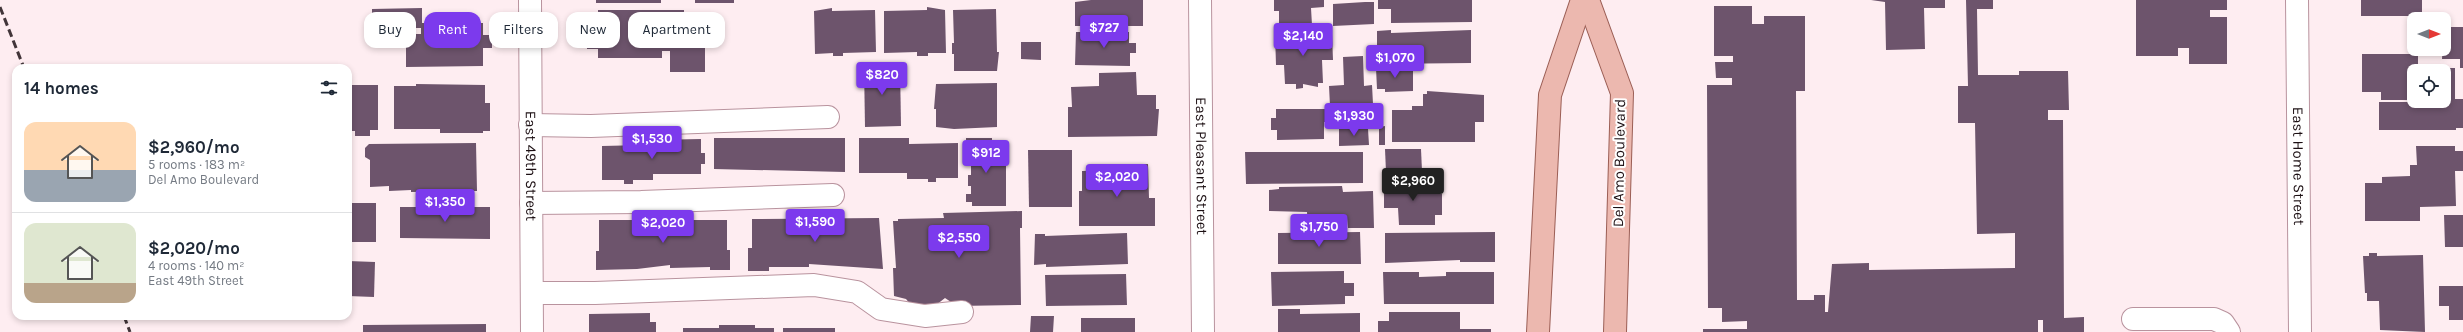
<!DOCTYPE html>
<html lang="en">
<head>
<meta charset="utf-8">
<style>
  body { margin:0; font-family:Karla,sans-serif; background:#f6f6f7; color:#1f2937; height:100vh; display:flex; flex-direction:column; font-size:15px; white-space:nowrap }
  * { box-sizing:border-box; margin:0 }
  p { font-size:13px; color:#747a83 }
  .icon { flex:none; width:22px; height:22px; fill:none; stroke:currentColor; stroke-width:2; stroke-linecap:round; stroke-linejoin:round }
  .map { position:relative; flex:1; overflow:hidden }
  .details { position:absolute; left:12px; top:64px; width:340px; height:256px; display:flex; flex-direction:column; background:#fff; border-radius:12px; box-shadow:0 2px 6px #0003 }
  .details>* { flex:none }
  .guide { position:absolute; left:364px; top:12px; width:380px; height:36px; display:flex; gap:8px }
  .needle { width:26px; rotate:90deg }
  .tools { position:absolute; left:2407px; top:12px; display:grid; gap:8px }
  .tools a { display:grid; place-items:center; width:44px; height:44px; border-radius:8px; background:#fff; box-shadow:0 2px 6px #0003; font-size:20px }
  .price { position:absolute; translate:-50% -34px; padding:0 9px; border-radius:4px; background:#7c3aed; color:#fff; font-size:13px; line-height:26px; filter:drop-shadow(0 1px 2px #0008) }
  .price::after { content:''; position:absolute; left:50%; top:24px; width:12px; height:9px; margin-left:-6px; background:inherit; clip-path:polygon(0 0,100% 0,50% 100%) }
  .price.active { background:#222; color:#fff }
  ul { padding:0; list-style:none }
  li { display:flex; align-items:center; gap:12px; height:100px; padding:0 12px }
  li+li { border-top:1px solid #e0e1e3 }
  li span { display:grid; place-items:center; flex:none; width:112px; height:80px; border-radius:12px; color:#555 }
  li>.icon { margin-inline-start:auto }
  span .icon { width:48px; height:48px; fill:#fffc; stroke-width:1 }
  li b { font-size:17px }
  h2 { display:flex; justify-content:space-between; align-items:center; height:48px; padding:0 12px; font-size:17px }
  .chip { padding:0 14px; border-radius:12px; background:#fff; box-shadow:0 2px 6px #0003; font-size:14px; line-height:36px }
  .chip.active { background:#7c3aed; color:#fff }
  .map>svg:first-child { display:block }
  .building { fill:#6d546c; fill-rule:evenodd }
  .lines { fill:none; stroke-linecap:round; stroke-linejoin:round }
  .minor-casing { stroke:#b9939e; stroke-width:24 }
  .major-casing { stroke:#9b5e55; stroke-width:24 }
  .minor { stroke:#fff; stroke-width:22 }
  .major { stroke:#ecb8af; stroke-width:22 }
  .rail { stroke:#423539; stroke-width:3; stroke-dasharray:8 4; stroke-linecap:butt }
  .labels { text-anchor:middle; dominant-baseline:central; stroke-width:4; stroke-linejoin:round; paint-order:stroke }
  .street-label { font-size:15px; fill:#1c0f13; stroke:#fff }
</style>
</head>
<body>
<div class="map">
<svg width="2463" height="332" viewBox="0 0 2463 332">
  <rect width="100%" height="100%" fill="#feedf1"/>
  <g class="building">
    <rect x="596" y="0" width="65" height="3"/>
    <rect x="695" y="0" width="39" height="3"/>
    <path d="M1091 0H1143V26H1075V2Z"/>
    <path d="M1274 0H1324V7L1311 8 1312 25 1279 26V11H1274Z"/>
    <path d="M1378 0H1472V22L1391 23V9H1378Z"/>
    <path d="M1871 0H1945V8H1924L1925 49 1886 50 1885 2Z"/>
    <path d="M1966 0H1993V9H1977L1978 75H2019V71H2068L2069 110H2048V120H2063L2064 318 2084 317V332H2043V320H2038V332H1703V329H1747V321L1722 322V308H1708L1707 85H1732V78H1716L1715 62H1733V56H1714V6H1752V24H1764V16H1805V91H1796L1797 300H1814V295H1825V312H1828L1832 264 1869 263V270L2015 268V233L1977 234 1975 123H1958V86H1968Z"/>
    <path d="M2136 0H2227V10H2210V17H2227V64H2189V48H2178V56H2136Z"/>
    <rect x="2361" y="0" width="61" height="16"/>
    <path d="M1365 2H1374V24L1333 26V4Z"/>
    <path d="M927 7 945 10 946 53H928V56H917V52L884 53V11L927 10Z"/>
    <path d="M422 8V23H483V35H492V48H483V66L406 67V34H421V28H372V9Z"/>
    <path d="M832 8V11L875 10 876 52 843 53V56H833V53L815 54 814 11Z"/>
    <path d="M996 9 997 52H999L997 71H954V54H952V43H954L953 10Z"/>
    <path d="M598 10H684V44H705V72H670V51H662V58H598V49H587V21H598Z"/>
    <path d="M2444 27H2463V68H2460V59H2442Z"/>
    <path d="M1391 30V33L1471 30V63L1377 64V31Z"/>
    <path d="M1076 32H1129V43H1136V53H1130V66L1075 65Z"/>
    <path d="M1275 33 1332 34 1333 60H1322L1323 83H1318V87L1303 84V88L1296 89V84H1285L1284 65H1276Z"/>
    <path d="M1021 42H1041V60L1021 59Z"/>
    <path d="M2362 54H2418V68H2455V99H2463V128H2456V130H2379V102H2410V100H2381V92H2362ZM2414 71H2444V101H2414Z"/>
    <path d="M1363 56 1364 86 1372 85 1373 104 1330 106 1329 86 1344 85 1343 57Z"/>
    <path d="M864 66H900L901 126 865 127Z"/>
    <path d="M1376 68H1413V91L1385 92V89H1377Z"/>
    <path d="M1136 72 1137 95H1156V109H1159L1157 136 1068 137V107H1072L1071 87 1099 86V73Z"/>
    <path d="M997 83V127L954 129 936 127V109H934L936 84Z"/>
    <path d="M416 84 485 85V103H490V131H483V133H440V129H394V86H416Z"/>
    <path d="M348 85H378V130H370V136H355V131H348Z"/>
    <path d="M1427 91 1484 95V122H1475V142H1392V110H1412V106H1423V94H1427Z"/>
    <path d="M1276 109H1332V122H1324V139L1277 140V130H1271V118H1276Z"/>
    <path d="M1385 126V145H1379V127Z"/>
    <path d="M1339 129H1368L1369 145 1339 146Z"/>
    <path d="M714 138H845V172L714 169Z"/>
    <path d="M859 138H909V144L958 143V178H936V182H928V179H907V173H859Z"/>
    <path d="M966 138H992V154L1006 153V206H972V202H966V194H971V186H968V175H971V158H966Z"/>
    <path d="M701 139V153H705V164H701V174H653V180H633V184H624V180H602V146L644 145V143H650V140Z"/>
    <path d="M476 143 477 191 411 192V190L389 191V186L370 187V160L365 157V148L369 144Z"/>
    <path d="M2416 146H2455V151H2463V171H2455L2456 206 2420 207V221H2365V183H2382V177L2410 176V165H2417Z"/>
    <path d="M1385 149H1421L1422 171 1386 172Z"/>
    <path d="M1028 150H1072V207H1029Z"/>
    <path d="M1245 152H1363V183L1246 184Z"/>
    <path d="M1148 164 1149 198H1155V226H1079V191H1082V171L1118 170V165Z"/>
    <path d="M1384 180 1409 181V185H1435V194H1442V215H1435V225H1399L1398 208H1384Z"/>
    <path d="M1342 186 1343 192 1373 191 1374 228H1348L1347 218H1344V229L1308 230 1307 212 1269 211V190L1279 189V187Z"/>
    <rect x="348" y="203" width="28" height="39"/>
    <path d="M400 207H490V239L400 238Z"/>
    <path d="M1022 211V228H1020L1021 305 957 306 945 298 936 305H911L906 299 894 296 893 268H896L893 221H898V219L944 218 943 213Z"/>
    <path d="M2444 215H2463V247H2445Z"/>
    <path d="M879 218 883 269 809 264V267H769V271H748V248H752V219Z"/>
    <path d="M599 220H727V250H730V270H710V267L670 268V265L637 269 596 270V251H599Z"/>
    <path d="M1360 232 1361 264H1278V233Z"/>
    <path d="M1495 232V262H1460V260L1385 263V233Z"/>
    <path d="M1127 233 1128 264 1046 267V264L1034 265 1035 234H1045V236Z"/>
    <path d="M2369 253H2377V256L2423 255 2425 332 2380 330 2379 301H2367V293H2365L2363 256H2369Z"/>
    <path d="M348 261 375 262 374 297 348 296Z"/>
    <path d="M1344 271V283H1354V296H1345V304L1272 306 1271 272Z"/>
    <path d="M1383 272H1419V277L1446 276V272H1494V304H1384Z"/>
    <path d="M1126 274 1127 305 1046 306 1045 275Z"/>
    <path d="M2439 286H2463V320H2449V306H2439Z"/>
    <path d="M1278 309H1300V314L1360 313V332H1278Z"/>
    <path d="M1389 312H1460V329H1491V332H1378V321H1389Z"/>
    <path d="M650 313V322H656V332H589V314Z"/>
    <path d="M1031 316H1054L1053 332H1030Z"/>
    <rect x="1081" y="318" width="54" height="14"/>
    <path d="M486 324V332H363V325Z"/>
    <path d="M719 325H755V328H774V332H683V328H719Z"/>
    <rect x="783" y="328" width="52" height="4"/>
  </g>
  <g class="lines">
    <defs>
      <g id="minor">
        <path id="s1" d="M530 0 532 332"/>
        <path id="s2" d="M1200 0 1203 332"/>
        <path id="s3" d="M2297 0 2300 332"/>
        <path d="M530 125 591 126 828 117"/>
        <path d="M531 203 641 202 833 195"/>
        <path d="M532 293H595L814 285 857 292 881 309 925 316 962 312"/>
        <path d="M2133 319H2214L2223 323 2229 332"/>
      </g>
      <g id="major">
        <path d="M1588 0 1622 93 1615 332"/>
        <path d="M1538 332 1550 95 1582 0"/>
      </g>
    </defs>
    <use href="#minor" class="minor-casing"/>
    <use href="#major" class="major-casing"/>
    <use href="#minor" class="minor"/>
    <use href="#major" class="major"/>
    <g class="rail">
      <path d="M0 7 24 68"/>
      <path d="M124 316 130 332"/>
    </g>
  </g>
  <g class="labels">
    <g class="street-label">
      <text transform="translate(1619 163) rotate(-89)">Del Amo Boulevard</text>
      <text stroke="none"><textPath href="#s1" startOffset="166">East 49th Street</textPath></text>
      <text stroke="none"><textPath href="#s2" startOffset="166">East Pleasant Street</textPath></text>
      <text stroke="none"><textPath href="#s3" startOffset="166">East Home Street</textPath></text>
    </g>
  </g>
</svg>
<div class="tools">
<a><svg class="needle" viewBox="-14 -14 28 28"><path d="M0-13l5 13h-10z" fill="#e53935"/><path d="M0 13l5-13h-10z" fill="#747a83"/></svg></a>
<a><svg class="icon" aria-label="locate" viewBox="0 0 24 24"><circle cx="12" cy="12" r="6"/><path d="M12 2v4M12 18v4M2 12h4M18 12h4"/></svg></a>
</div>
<b class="price" style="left:1104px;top:49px">$727</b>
<b class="price" style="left:1303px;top:57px">$2,140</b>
<b class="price" style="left:1395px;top:79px">$1,070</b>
<b class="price" style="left:882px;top:96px">$820</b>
<b class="price" style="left:1354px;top:137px">$1,930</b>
<b class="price" style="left:652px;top:160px">$1,530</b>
<b class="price" style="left:986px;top:174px">$912</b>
<b class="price" style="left:1117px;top:198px">$2,020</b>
<b class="price active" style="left:1413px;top:202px">$2,960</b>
<b class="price" style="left:445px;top:223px">$1,350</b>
<b class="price" style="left:815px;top:243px">$1,590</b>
<b class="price" style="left:663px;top:244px">$2,020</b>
<b class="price" style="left:1319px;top:248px">$1,750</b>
<b class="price" style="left:959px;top:259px">$2,550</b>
<div class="guide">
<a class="chip">Buy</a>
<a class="chip active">Rent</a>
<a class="chip">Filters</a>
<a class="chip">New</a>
<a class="chip">Apartment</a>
</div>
<section class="details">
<h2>14 homes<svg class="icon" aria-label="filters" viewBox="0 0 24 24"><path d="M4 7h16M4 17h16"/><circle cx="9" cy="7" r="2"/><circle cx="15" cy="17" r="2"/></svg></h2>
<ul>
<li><span style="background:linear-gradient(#ffd9b3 60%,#9aa5b1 0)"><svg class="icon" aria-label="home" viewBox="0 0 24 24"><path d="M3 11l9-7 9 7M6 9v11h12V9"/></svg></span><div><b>$2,960/mo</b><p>5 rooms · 183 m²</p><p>Del Amo Boulevard</p></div></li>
<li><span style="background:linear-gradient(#dfe7d0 75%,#b9a48a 0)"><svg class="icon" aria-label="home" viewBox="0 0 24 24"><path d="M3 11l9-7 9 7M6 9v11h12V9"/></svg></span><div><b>$2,020/mo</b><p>4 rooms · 140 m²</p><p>East 49th Street</p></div></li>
</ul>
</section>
</div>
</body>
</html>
